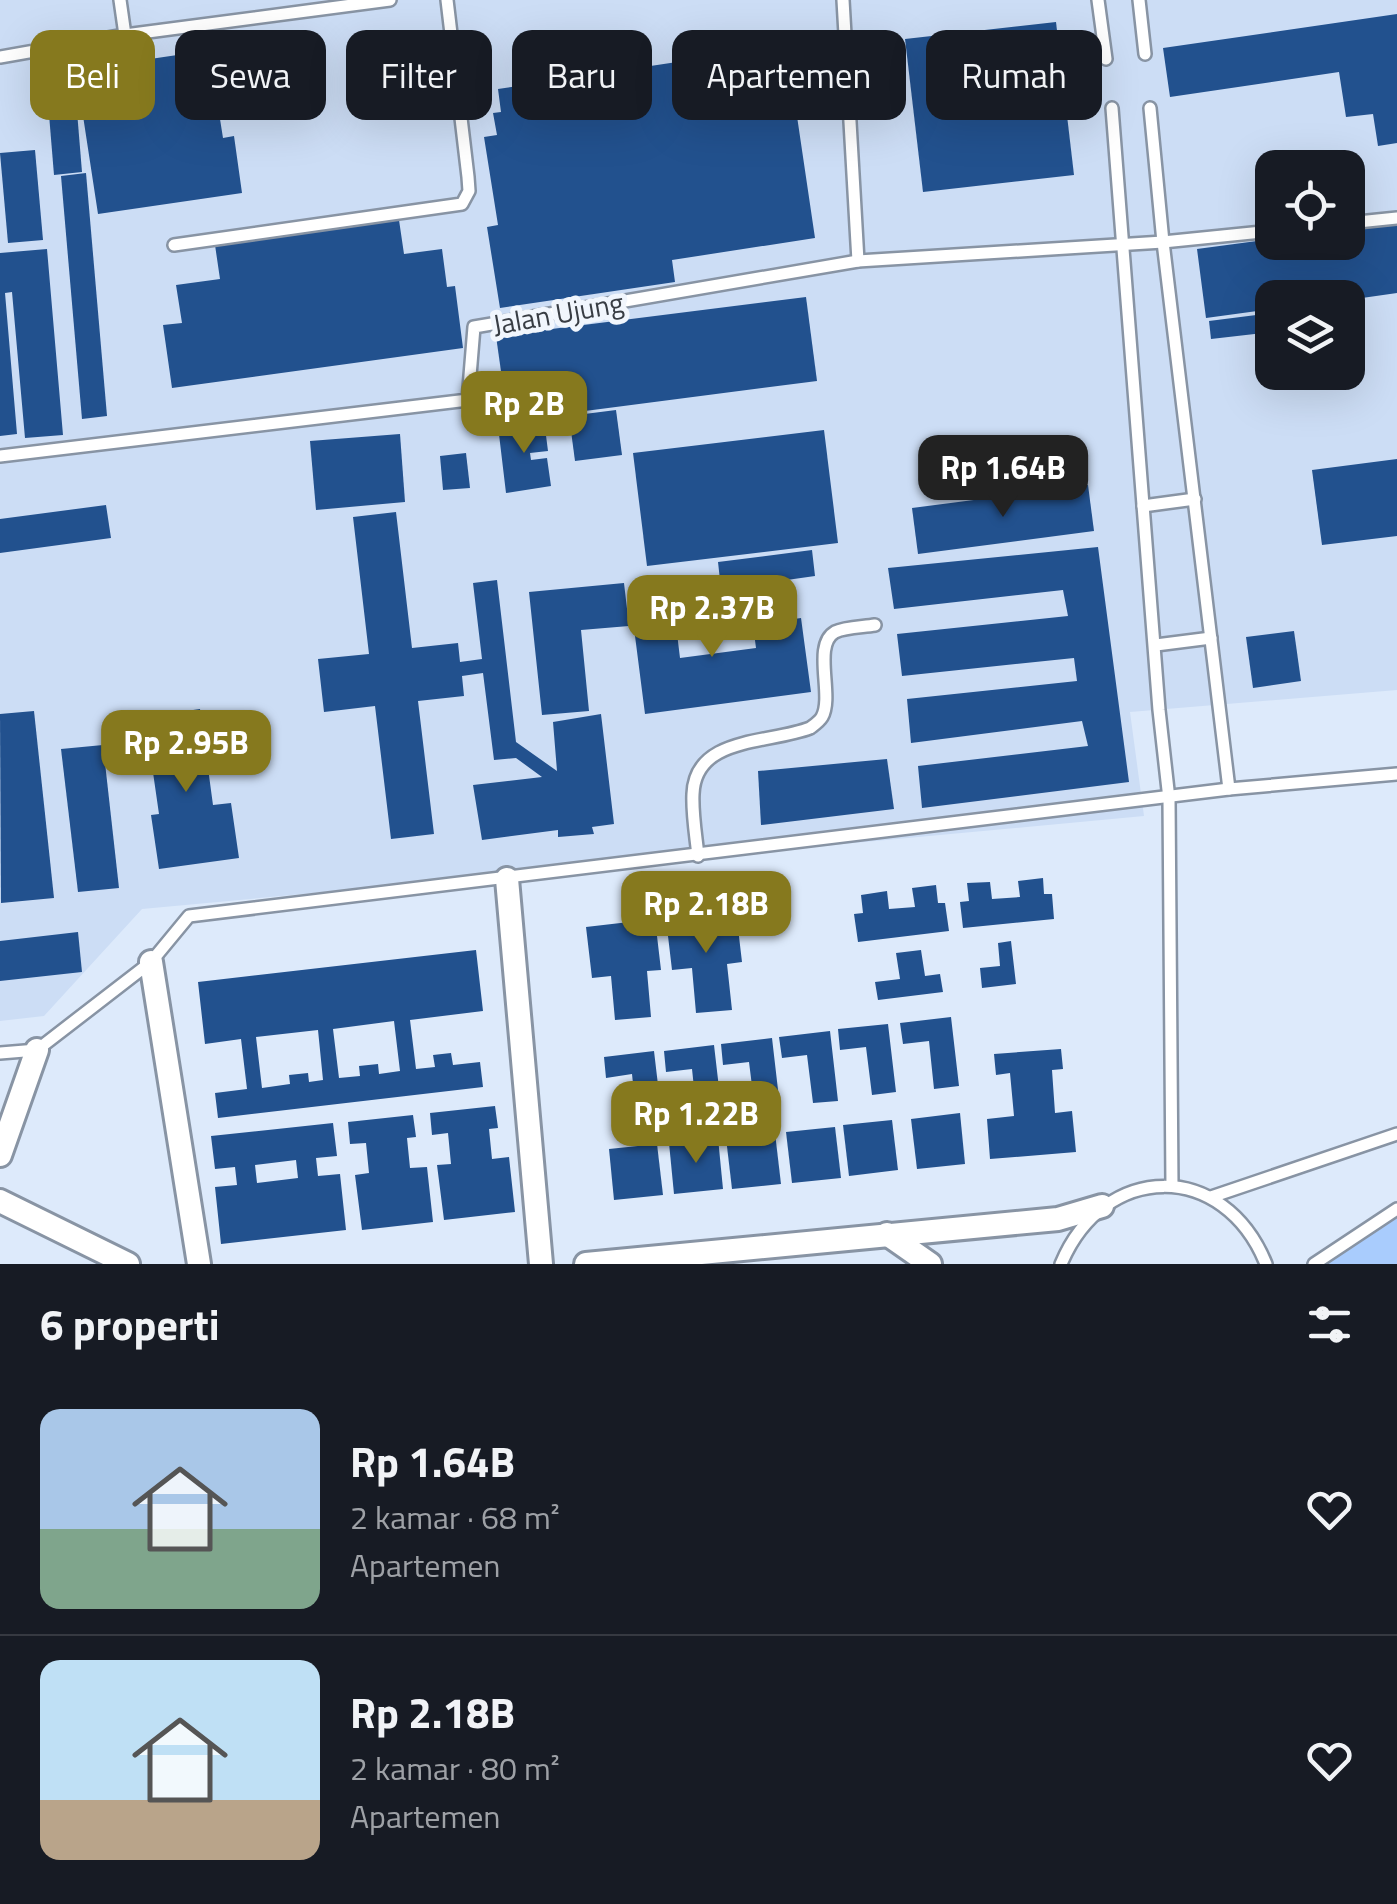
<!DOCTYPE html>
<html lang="id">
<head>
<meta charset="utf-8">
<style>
  body { margin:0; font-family:"Titillium Web",sans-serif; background:#242831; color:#f1f3f6; height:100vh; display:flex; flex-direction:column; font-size:38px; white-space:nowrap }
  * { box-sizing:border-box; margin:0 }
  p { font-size:32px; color:#9ea1a6 }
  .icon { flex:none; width:55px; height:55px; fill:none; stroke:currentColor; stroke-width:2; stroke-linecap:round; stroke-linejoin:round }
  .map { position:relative; height:1264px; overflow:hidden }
  .details { display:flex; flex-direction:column; background:#171b24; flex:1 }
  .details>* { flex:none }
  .banner { position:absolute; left:30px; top:30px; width:1338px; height:90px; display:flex; gap:20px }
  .buttons { position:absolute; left:1255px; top:150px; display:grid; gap:20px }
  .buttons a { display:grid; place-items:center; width:110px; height:110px; border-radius:20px; background:#171b24; box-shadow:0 10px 40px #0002; font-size:50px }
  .price { position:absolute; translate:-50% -85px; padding:0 22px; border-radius:20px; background:#86791e; color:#fff; font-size:32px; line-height:65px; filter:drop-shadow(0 2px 5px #0008) }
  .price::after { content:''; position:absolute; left:50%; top:60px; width:30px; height:22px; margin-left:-15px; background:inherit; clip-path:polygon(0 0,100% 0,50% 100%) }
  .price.current { background:#222; color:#fff }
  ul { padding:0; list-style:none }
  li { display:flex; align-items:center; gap:30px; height:250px; padding:0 40px }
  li+li { border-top:2px solid #363941 }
  li span { display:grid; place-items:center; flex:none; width:280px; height:200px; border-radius:20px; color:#555 }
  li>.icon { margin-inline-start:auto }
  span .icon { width:120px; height:120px; fill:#fffc; stroke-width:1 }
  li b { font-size:42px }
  h2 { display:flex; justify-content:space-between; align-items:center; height:120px; padding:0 40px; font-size:42px }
  .tag { padding:0 35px; border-radius:20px; background:#171b24; box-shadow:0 10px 40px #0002; font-size:35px; line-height:90px }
  .tag.current { background:#86791e; color:#fff }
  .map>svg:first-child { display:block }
  .built { fill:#ccddf5; fill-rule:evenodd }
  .green { fill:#a9ccfd }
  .building { fill:#22518e; fill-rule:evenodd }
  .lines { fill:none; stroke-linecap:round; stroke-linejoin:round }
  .lane-casing { stroke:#8894a4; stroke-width:16 }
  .street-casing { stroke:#8894a4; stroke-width:28 }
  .lane { stroke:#fff; stroke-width:11 }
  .street { stroke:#fff; stroke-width:22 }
  .labels { text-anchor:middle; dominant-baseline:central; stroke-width:10; stroke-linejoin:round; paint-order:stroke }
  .street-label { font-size:28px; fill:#383d44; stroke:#f1f6fd }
</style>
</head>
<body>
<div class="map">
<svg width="1397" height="1264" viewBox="0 0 1397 1264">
  <rect width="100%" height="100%" fill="#ddeafb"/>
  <path class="built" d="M0 0H1397V690L1130 712 1144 816 142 909 44 1016 0 1021ZM1272 168H1348V242H1272ZM1272 298H1348V372H1272Z"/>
  <path class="green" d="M1397 1209V1264H1314Z"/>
  <g class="building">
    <path d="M1397 14V143L1378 146 1373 114 1346 117 1339 72 1170 97 1163 48Z"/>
    <path d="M1056 22 1074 175 923 192 905 39Z"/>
    <path d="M184 54 187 79 213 75 223 138 234 136 242 193 98 214 76 70Z"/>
    <path d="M730 54 738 104 794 96 815 238 672 260 675 282 500 308 487 227 498 225 484 137 497 135 493 113 501 112 498 89Z"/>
    <path d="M73 63 82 172 54 175 45 66Z"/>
    <path d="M35 150 43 240 8 243 0 153Z"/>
    <path d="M86 173 107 416 82 419 61 176Z"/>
    <path d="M399 220 404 254 442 249 447 287 455 286 463 348 172 388 163 325 182 323 176 285 220 279 215 245Z"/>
    <path d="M1397 223V293L1348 300 1272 298V309L1206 318 1197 249 1272 239V242H1348V229Z"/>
    <path d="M47 249 63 435 25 438 12 292 5 293 17 434 0 436V253Z"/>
    <path d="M806 297 817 381 508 421 496 336Z"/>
    <path d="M1272 313V332L1211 339 1209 321Z"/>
    <path d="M616 410 622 455 575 461 569 416Z"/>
    <path d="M544 420 548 451 530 453 531 460 547 458 551 486 506 493 498 426Z"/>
    <path d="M824 430 838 543 647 566 633 453Z"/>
    <path d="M400 434 405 502 316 510 310 441Z"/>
    <path d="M466 453 470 488 443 490 440 456Z"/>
    <path d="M1397 459V536L1322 545 1312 470Z"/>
    <path d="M1088 485 1094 531 918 554 912 508Z"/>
    <path d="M106 505 111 538 0 553V519Z"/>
    <path d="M396 512 412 648 458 643 460 662 482 659 473 583 497 580 516 742 557 771 553 722 601 714 614 824 592 827 594 834 558 837V830L482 840 473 785 542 777 516 758 494 760 483 673 462 676 464 696 418 701 434 834 391 839 375 706 324 712 318 659 369 654 353 517Z"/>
    <path d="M1098 547 1129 782 922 808 918 766 1088 746 1082 721 911 743 907 699 1077 681 1074 658 902 676 897 634 1068 616 1063 590 894 609 888 568Z"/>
    <path d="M812 550 815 576 758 584 762 614 751 615 747 585 721 589 718 562Z"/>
    <path d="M624 583 629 626 581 630 589 711 542 715 529 592Z"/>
    <path d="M671 584 680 658 756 648 753 625 801 618 811 692 645 714 629 589Z"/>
    <path d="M1294 631 1301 681 1253 688 1246 637Z"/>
    <path d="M200 709 213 805 231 803 239 858 159 869 151 815 159 814 145 717Z"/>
    <path d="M34 711 54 898 1 903 0 714Z"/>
    <path d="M103 745 119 888 78 892 61 749Z"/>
    <path d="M887 759 894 809 761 825 758 771Z"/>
    <path d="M1043 878 1044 894H1052L1054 919 963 928 960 902 969 901 967 883 990 882 992 899 1020 897 1018 881Z"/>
    <path d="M936 885 938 903H945L949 931 858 942 854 914 863 913 861 895 887 891 889 909 915 907 912 888Z"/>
    <path d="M736 911 742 962 727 964 732 1010 696 1013 692 968 672 970 666 919Z"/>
    <path d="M655 919 661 970 647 971 651 1017 615 1020 611 976 592 978 586 927Z"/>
    <path d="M78 932 82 972 0 981V941Z"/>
    <path d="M1011 941 1016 984 982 988 980 968 1000 966 998 943Z"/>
    <path d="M476 950 483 1011 410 1020 416 1069 435 1067 433 1055 451 1053 453 1065 480 1062 483 1087 218 1118 215 1093 247 1089 241 1039 205 1044 198 982ZM394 1021 400 1071 379 1074 378 1064 359 1066 360 1076 339 1078 333 1029ZM318 1030 323 1080 309 1082 308 1073 289 1075 290 1084 262 1088 256 1037Z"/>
    <path d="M921 950 925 976 940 974 943 992 878 1000 875 982 900 979 896 953Z"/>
    <path d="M951 1017 959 1086 934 1089 929 1041 903 1044 900 1023Z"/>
    <path d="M888 1024 896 1092 872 1095 866 1047 840 1050 838 1029Z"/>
    <path d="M830 1031 838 1101 813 1103 807 1055 782 1058 779 1037Z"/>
    <path d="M772 1038 780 1107 755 1110 749 1062 723 1065 721 1044Z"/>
    <path d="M714 1045 722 1114 697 1116 692 1069 666 1072 664 1051Z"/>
    <path d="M1061 1049 1063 1069 1052 1070 1055 1113 1072 1111 1076 1152 990 1159 987 1119 1014 1116 1010 1073 996 1075 994 1054Z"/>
    <path d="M654 1051 662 1119 637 1122 632 1074 606 1078 604 1057Z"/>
    <path d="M495 1106 498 1128 489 1129 492 1159 509 1157 515 1212 444 1220 437 1165 451 1164 448 1133 432 1135 430 1113Z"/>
    <path d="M960 1113 965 1164 917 1169 911 1119Z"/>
    <path d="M413 1115 416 1137 407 1138 410 1168 427 1167 433 1222 362 1230 355 1175 369 1173 366 1143 350 1144 348 1122Z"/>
    <path d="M892 1120 898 1170 849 1176 843 1125Z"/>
    <path d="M333 1123 337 1156 316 1158 318 1176 340 1174 346 1230 221 1244 215 1187 237 1185 235 1167 215 1169 211 1136ZM296 1160 298 1178 257 1183 255 1165Z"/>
    <path d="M835 1127 841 1178 792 1183 786 1132Z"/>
    <path d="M775 1133 781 1184 732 1189 726 1138Z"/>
    <path d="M718 1138 723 1189 674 1194 669 1143Z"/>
    <path d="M657 1144 663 1195 614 1200 609 1149Z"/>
  </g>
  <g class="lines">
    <defs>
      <g id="lane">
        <path d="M120 0 125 35"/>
        <path d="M843 0 858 261"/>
        <path d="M1098 0 1106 59"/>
        <path d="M1139 0 1145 54"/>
        <path d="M0 57 125 35 390 0"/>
        <path d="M1112 108 1159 710 1169 799 1172 1186"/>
        <path d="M1150 108 1163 242 1229 789"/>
        <path d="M1348 223 1397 218"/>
        <path d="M174 245 462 204 469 191 468 177 447 0"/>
        <path d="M0 456 468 400 474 327 858 261 1163 242 1272 231"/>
        <path d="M1143 506 1195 499"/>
        <path d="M1156 645 1211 638"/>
        <path d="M698 856C696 836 692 814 693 794 695 736 769 744 810 728 814 725 819 722 822 717 834 696 812 645 835 632 845 627 863 627 875 625"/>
        <path d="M0 1053 37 1050 151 962 189 916 1229 789 1397 774"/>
        <path d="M1211 1197 1397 1134"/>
        <path d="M1061 1264C1104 1161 1224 1160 1266 1264"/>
        <path d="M1314 1264 1397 1209"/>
      </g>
      <g id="street">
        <path d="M507 879 541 1264"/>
        <path d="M151 962 199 1264"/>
        <path d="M0 1155 37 1050"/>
        <path d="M0 1201 128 1264"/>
        <path d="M887 1234 930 1264"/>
        <path d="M586 1264 1058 1219 1102 1206"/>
      </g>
    </defs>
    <use href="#lane" class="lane-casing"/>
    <use href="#street" class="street-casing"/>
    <use href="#lane" class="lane"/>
    <use href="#street" class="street"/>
  </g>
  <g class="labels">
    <g class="street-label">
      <text transform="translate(558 313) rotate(-10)">Jalan Ujung</text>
    </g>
  </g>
</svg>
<div class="buttons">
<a><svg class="icon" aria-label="locate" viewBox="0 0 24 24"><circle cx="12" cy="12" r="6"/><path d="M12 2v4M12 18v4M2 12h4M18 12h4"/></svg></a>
<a><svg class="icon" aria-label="layers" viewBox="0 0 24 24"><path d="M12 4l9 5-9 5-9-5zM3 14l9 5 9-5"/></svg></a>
</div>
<b class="price" style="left:524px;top:456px">Rp 2B</b>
<b class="price current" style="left:1003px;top:520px">Rp 1.64B</b>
<b class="price" style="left:712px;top:660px">Rp 2.37B</b>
<b class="price" style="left:186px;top:795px">Rp 2.95B</b>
<b class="price" style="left:706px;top:956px">Rp 2.18B</b>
<b class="price" style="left:696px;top:1166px">Rp 1.22B</b>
<div class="banner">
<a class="tag current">Beli</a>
<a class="tag">Sewa</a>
<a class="tag">Filter</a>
<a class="tag">Baru</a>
<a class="tag">Apartemen</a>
<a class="tag">Rumah</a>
</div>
</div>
<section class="details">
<h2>6 properti<svg class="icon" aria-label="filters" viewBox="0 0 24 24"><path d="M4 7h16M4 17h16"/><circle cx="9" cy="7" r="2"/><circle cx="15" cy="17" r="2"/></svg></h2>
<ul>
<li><span style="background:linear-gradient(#a9c7e8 60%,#7fa58c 0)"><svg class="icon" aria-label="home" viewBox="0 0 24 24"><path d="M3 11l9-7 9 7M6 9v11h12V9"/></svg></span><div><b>Rp 1.64B</b><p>2 kamar · 68 m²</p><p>Apartemen</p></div><svg class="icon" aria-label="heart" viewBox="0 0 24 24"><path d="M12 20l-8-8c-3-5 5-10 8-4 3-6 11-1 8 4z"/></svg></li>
<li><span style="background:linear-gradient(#bfe0f5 70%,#b9a48a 0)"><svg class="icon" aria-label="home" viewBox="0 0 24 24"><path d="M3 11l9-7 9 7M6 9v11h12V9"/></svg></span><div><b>Rp 2.18B</b><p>2 kamar · 80 m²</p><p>Apartemen</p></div><svg class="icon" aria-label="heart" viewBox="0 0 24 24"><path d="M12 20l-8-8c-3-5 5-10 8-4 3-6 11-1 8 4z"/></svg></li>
</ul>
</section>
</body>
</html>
